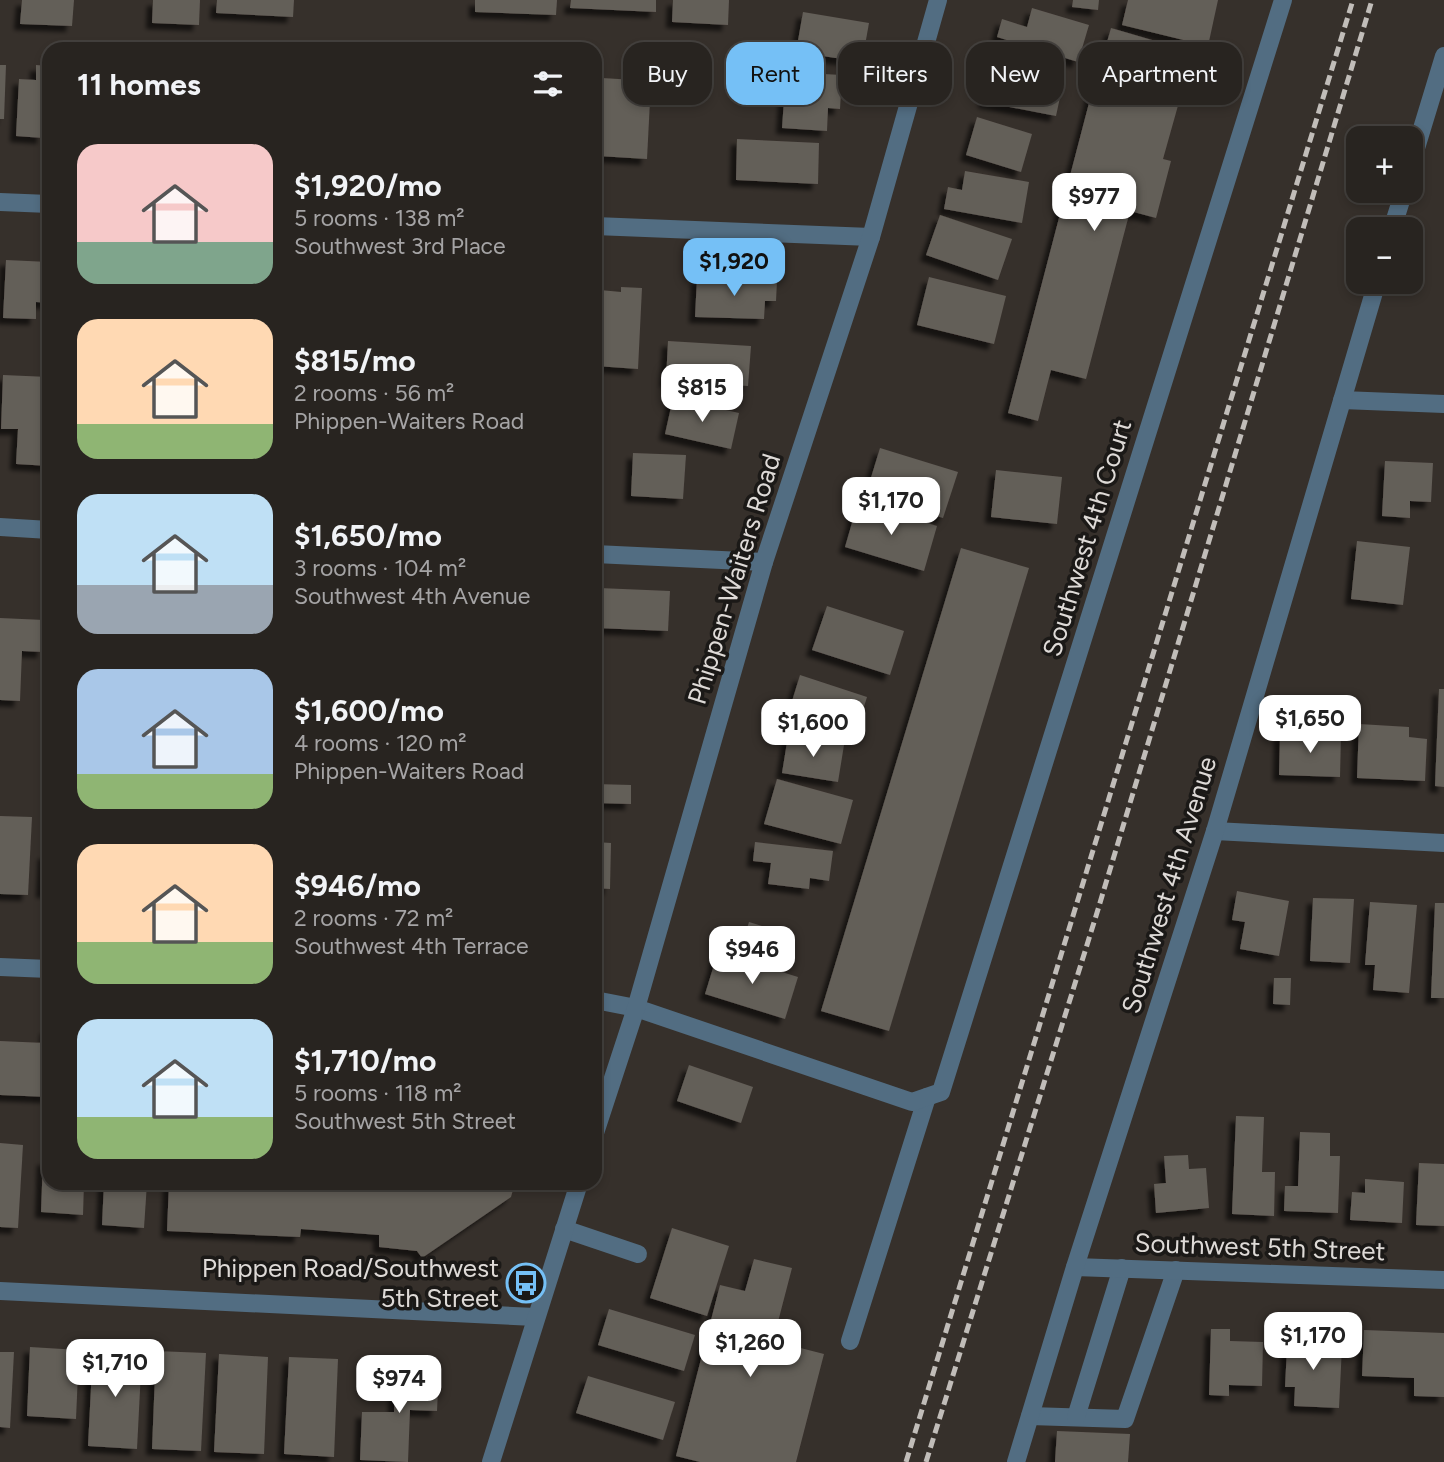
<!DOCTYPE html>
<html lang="en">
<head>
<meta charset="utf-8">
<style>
  body { margin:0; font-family:Figtree,sans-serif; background:#34302d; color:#f1f3f6; height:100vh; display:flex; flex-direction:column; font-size:26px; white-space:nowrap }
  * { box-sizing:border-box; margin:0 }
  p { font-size:23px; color:#a5a4a5 }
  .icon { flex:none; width:38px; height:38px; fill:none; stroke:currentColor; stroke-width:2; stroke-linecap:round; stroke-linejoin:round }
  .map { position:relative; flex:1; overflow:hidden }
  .details { position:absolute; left:42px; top:42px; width:560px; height:1148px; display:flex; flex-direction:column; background:#282420; border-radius:21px; box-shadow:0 4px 10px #0003,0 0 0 2px #44413e }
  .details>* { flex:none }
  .hud { position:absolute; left:623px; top:42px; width:665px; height:63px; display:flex; gap:14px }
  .buttons { position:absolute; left:1346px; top:126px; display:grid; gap:14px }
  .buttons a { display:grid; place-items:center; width:77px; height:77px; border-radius:14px; background:#282420; box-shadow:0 4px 10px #0003,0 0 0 2px #44413e; font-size:35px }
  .price { position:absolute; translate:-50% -60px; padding:0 16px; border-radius:14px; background:#fff; color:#222; font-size:23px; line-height:46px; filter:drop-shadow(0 2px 4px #0008) }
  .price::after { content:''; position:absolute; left:50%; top:42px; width:21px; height:16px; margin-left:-10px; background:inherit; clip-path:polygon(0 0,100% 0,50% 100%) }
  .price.current { background:#75c0f6; color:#111 }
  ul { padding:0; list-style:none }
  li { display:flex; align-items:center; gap:21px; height:175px; padding:0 35px }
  li span { display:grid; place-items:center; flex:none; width:196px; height:140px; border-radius:21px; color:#555 }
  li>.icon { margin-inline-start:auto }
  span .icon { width:84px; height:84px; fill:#fffc; stroke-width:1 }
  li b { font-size:30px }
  h2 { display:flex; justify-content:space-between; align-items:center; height:84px; padding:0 35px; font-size:30px }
  .tag { padding:0 24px; border-radius:21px; background:#282420; box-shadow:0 4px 10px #0003,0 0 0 2px #44413e; font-size:24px; line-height:63px }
  .tag.current { background:#75c0f6; color:#111 }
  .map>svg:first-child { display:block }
  .building { fill:#645e58; filter:url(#shadow) }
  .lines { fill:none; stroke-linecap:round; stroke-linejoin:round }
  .service { stroke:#526d82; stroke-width:18 }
  .minor { stroke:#526d82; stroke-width:18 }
  .tertiary { stroke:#526d82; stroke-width:18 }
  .rail { stroke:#c1bdb9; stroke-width:5; stroke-dasharray:10 5; stroke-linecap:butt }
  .labels { text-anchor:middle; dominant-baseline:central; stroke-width:7; stroke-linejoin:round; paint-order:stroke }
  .street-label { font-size:26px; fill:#dedad7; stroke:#1b1917 }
  .poi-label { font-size:26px; fill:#dedad7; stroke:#1b1917; text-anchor:end }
</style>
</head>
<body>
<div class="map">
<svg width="1444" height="1462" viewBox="0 0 1444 1462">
  <defs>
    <filter id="shadow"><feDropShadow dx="-6" dy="6" stdDeviation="2" flood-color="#0009"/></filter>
  </defs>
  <rect width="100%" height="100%" fill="#36302b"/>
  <g class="building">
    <path d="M22 0H74L72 26 20 24Z"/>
    <path d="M153 0H200L199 25 152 23Z"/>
    <path d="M217 0H294L293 17 216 13Z"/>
    <path d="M475 0H557L556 15 475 12Z"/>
    <path d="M571 0H656V12L570 8Z"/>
    <path d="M673 0H729L728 25 672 22Z"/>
    <path d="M1073 0H1099L1098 10 1072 7Z"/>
    <path d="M1128 0H1218L1208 46 1122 25Z"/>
    <path d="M1032 8 1089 25 1078 62 997 37 1002 19 1027 27Z"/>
    <path d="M803 12 869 23 862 62 796 52Z"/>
    <path d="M1111 28 1186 50 1173 93 1099 70Z"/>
    <path d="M992 60 1065 74 1056 116 984 102Z"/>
    <path d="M0 65H6L4 119H0Z"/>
    <path d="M36 65 49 66V122H43V138L16 136 19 79 36 80Z"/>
    <path d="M786 72 842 75 840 109 828 108 827 131 782 128Z"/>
    <path d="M602 78 651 81 647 159 598 156Z"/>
    <path d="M1095 80 1179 102 1163 159 1171 161 1156 218 1130 211 1086 379 1051 370 1038 421 1008 413Z"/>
    <path d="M977 117 1032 134 1021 172 966 155Z"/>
    <path d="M737 139 819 143 818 184 736 180Z"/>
    <path d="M965 171 1029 182 1022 223 944 209 948 187 962 190Z"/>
    <path d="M940 215 1012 239 998 280 926 255Z"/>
    <path d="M6 260 49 262V303L36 302V319L3 318Z"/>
    <path d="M929 277 1006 296 994 344 917 325Z"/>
    <path d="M697 278 777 281 776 301H765L764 319 695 317Z"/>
    <path d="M621 287 642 288 638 369 596 366 600 290 621 292Z"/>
    <path d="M668 341 751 346 748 386 666 381Z"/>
    <path d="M3 375 49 377V466L16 464 18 429H1Z"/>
    <path d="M673 398 739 413 731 449 665 434Z"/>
    <path d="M880 448 958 472 943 518 866 494Z"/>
    <path d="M633 453 686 455 683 499 631 496Z"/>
    <path d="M1385 461 1433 463 1431 502 1410 501V518L1382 516Z"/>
    <path d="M996 470 1062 477 1057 524 991 517Z"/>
    <path d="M858 502 937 526 924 571 845 547Z"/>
    <path d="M1357 541 1410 547 1403 605 1351 599Z"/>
    <path d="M961 548 1029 568 889 1031 821 1011Z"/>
    <path d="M599 588 670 591 668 631 597 628Z"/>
    <path d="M827 606 904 631 890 675 812 650Z"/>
    <path d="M0 618 44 620 43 652 22 651 20 701 0 700Z"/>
    <path d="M800 675 867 697 856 732 789 711Z"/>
    <path d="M1439 689H1444V787L1435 786Z"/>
    <path d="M1359 724 1409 727V737L1427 739 1425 781 1357 778Z"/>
    <path d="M1280 734 1341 735 1340 777 1279 775Z"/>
    <path d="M788 736 844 745 838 782 782 773Z"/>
    <path d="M777 779 853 800 841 844 764 824Z"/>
    <path d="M595 784 631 785V804L595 803Z"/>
    <path d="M0 816 32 817 28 895 0 894Z"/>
    <path d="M595 842 611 843 610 889 595 888Z"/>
    <path d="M755 842 833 851 829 881 810 878 809 889 768 884 771 863 753 861Z"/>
    <path d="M44 853H49V892H42Z"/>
    <path d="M1237 891 1289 901 1279 956 1240 949 1245 922 1232 920Z"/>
    <path d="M1313 898 1354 899 1350 963 1310 961Z"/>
    <path d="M1370 902 1417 905 1409 993 1373 990 1375 965H1365Z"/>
    <path d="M1435 903H1444V998H1431Z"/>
    <path d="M749 922 775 930 768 955 741 947Z"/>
    <path d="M718 952 798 977 785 1019 705 994Z"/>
    <path d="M1274 978H1291L1290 1005 1273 1004Z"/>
    <path d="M46 1028H49V1097L0 1095V1041L45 1043Z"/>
    <path d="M689 1065 753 1087 741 1123 677 1101Z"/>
    <path d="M1236 1116 1264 1117 1262 1172H1275L1274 1216 1232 1214Z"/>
    <path d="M1300 1132 1330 1133V1156H1340L1338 1213 1284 1211 1285 1186H1298Z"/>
    <path d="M0 1143 23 1145 18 1228 0 1227Z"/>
    <path d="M1188 1155 1189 1169 1206 1168 1209 1208 1156 1213 1154 1184 1166 1183 1164 1156Z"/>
    <path d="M43 1159 49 1160V1183H84L83 1215 41 1212Z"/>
    <path d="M1419 1163 1444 1164V1226L1416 1225Z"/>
    <path d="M1365 1179 1404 1182 1402 1223 1350 1220 1352 1192 1365 1193Z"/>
    <path d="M104 1183H147L144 1228 102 1225Z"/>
    <path d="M169 1183H515L511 1197 422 1258 417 1251 379 1247V1235L301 1229 300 1237 167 1231Z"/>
    <path d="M672 1228 729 1246 707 1316 650 1298Z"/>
    <path d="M754 1259 792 1268 773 1341 824 1354 796 1462H700L676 1456 720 1285 745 1291Z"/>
    <path d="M609 1309 695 1335 684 1371 598 1345Z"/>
    <path d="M1211 1329H1230V1341L1263 1342 1262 1386 1229 1385V1396L1209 1395Z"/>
    <path d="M1288 1329 1306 1330V1345L1342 1346 1339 1408 1294 1406 1295 1387H1285Z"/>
    <path d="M1364 1330 1444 1333V1397L1414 1396V1378L1362 1376Z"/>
    <path d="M30 1347 79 1350 76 1419 27 1416Z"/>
    <path d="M93 1349 142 1351 137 1449 88 1446Z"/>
    <path d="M156 1351 206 1353 201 1451 152 1449Z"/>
    <path d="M0 1352H14L10 1428 0 1427Z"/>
    <path d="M219 1354 268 1357 264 1454 214 1452Z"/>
    <path d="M289 1357 338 1359 334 1457 284 1454Z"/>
    <path d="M395 1365 439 1367 437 1411 410 1410 408 1462 360 1460 362 1412H394Z"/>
    <path d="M588 1376 675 1402 663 1440 576 1413Z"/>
    <path d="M1057 1431 1130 1434 1128 1462H1055Z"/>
  </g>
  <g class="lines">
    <g class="service">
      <path d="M564 1229 638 1254"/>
      <path d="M850 1341 927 1097"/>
      <path d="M1030 1416 1125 1419 1176 1270"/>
      <path d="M1076 1417 1122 1268"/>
    </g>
    <g class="minor">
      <path d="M1410 168 1444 56"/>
      <path d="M0 202 49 204"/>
      <path d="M595 226 871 237"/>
      <path d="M1392 229 1404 191"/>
      <path d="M1342 400 1444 404"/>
      <path d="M0 527 49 530"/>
      <path d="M595 554 764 562"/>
      <path d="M1215 831 1444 843"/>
      <path d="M0 967 49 969"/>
      <path d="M595 1000 636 1008 912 1102 941 1092 1283 0"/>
      <path d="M1075 1267 1444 1280"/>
      <path d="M0 1291 535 1317"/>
      <path d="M1016 1462 1075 1267 1215 831 1377 282"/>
    </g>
    <g class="tertiary">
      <path d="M595 1133 636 1008 764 562 871 237 938 0"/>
      <path d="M491 1462 579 1183"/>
    </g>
    <g class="rail">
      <path d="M906 1462 1353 0"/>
      <path d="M926 1462 1096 916 1372 0"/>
    </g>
  </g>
  <defs>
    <symbol id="bus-ring" viewBox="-11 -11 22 22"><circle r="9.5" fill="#1b1917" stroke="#75c0f6" stroke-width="1.5"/><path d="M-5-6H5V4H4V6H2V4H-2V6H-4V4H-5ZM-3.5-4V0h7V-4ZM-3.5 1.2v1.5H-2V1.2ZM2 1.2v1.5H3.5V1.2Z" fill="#75c0f6"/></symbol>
  </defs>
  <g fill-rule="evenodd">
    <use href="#bus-ring" x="504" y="1261" width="44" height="44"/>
  </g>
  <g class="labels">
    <g class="street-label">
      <text transform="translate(1087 538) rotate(-73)">Southwest 4th Court</text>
      <text transform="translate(734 579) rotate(-73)">Phippen-Waiters Road</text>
      <text transform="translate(1169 885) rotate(-73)">Southwest 4th Avenue</text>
      <text transform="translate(1260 1247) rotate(2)">Southwest 5th Street</text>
    </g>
    <g class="poi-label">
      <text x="499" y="1268">Phippen Road/Southwest<tspan x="499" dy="30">5th Street</tspan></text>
    </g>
  </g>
</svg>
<div class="buttons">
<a>+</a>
<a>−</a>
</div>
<b class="price" style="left:1094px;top:233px">$977</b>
<b class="price current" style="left:734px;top:298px">$1,920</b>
<b class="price" style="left:702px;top:424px">$815</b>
<b class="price" style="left:891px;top:537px">$1,170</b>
<b class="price" style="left:1310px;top:755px">$1,650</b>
<b class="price" style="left:813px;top:759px">$1,600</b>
<b class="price" style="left:752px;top:986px">$946</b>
<b class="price" style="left:1313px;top:1372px">$1,170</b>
<b class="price" style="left:750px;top:1379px">$1,260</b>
<b class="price" style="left:115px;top:1399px">$1,710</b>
<b class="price" style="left:399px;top:1415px">$974</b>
<div class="hud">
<a class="tag">Buy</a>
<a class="tag current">Rent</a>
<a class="tag">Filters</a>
<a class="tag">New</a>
<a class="tag">Apartment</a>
</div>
<section class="details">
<h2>11 homes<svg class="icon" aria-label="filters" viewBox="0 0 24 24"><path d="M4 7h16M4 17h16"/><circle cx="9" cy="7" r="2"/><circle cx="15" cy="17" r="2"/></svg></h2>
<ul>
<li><span style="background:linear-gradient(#f6c9c9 70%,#7fa58c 0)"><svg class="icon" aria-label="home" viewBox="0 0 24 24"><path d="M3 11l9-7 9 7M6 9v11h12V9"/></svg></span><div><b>$1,920/mo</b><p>5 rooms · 138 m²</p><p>Southwest 3rd Place</p></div></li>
<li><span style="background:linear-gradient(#ffd9b3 75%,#8fb573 0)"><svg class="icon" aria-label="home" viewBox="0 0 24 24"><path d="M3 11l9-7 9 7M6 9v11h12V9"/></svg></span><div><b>$815/mo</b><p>2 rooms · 56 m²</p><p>Phippen-Waiters Road</p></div></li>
<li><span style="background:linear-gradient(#bfe0f5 65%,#9aa5b1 0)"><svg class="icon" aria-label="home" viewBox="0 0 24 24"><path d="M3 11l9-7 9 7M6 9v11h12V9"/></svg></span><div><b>$1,650/mo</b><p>3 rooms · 104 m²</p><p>Southwest 4th Avenue</p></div></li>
<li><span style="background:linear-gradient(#a9c7e8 75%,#8fb573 0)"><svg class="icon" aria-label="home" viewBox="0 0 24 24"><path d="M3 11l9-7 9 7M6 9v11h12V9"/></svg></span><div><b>$1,600/mo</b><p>4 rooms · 120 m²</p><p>Phippen-Waiters Road</p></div></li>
<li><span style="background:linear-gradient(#ffd9b3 70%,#8fb573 0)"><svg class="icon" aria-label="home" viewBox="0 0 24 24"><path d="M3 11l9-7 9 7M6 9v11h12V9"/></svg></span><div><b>$946/mo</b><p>2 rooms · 72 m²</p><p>Southwest 4th Terrace</p></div></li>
<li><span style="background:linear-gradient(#bfe0f5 70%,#8fb573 0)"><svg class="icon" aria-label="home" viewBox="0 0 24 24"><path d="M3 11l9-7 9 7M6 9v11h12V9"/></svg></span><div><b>$1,710/mo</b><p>5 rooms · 118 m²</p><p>Southwest 5th Street</p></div></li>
</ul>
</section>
</div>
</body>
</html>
